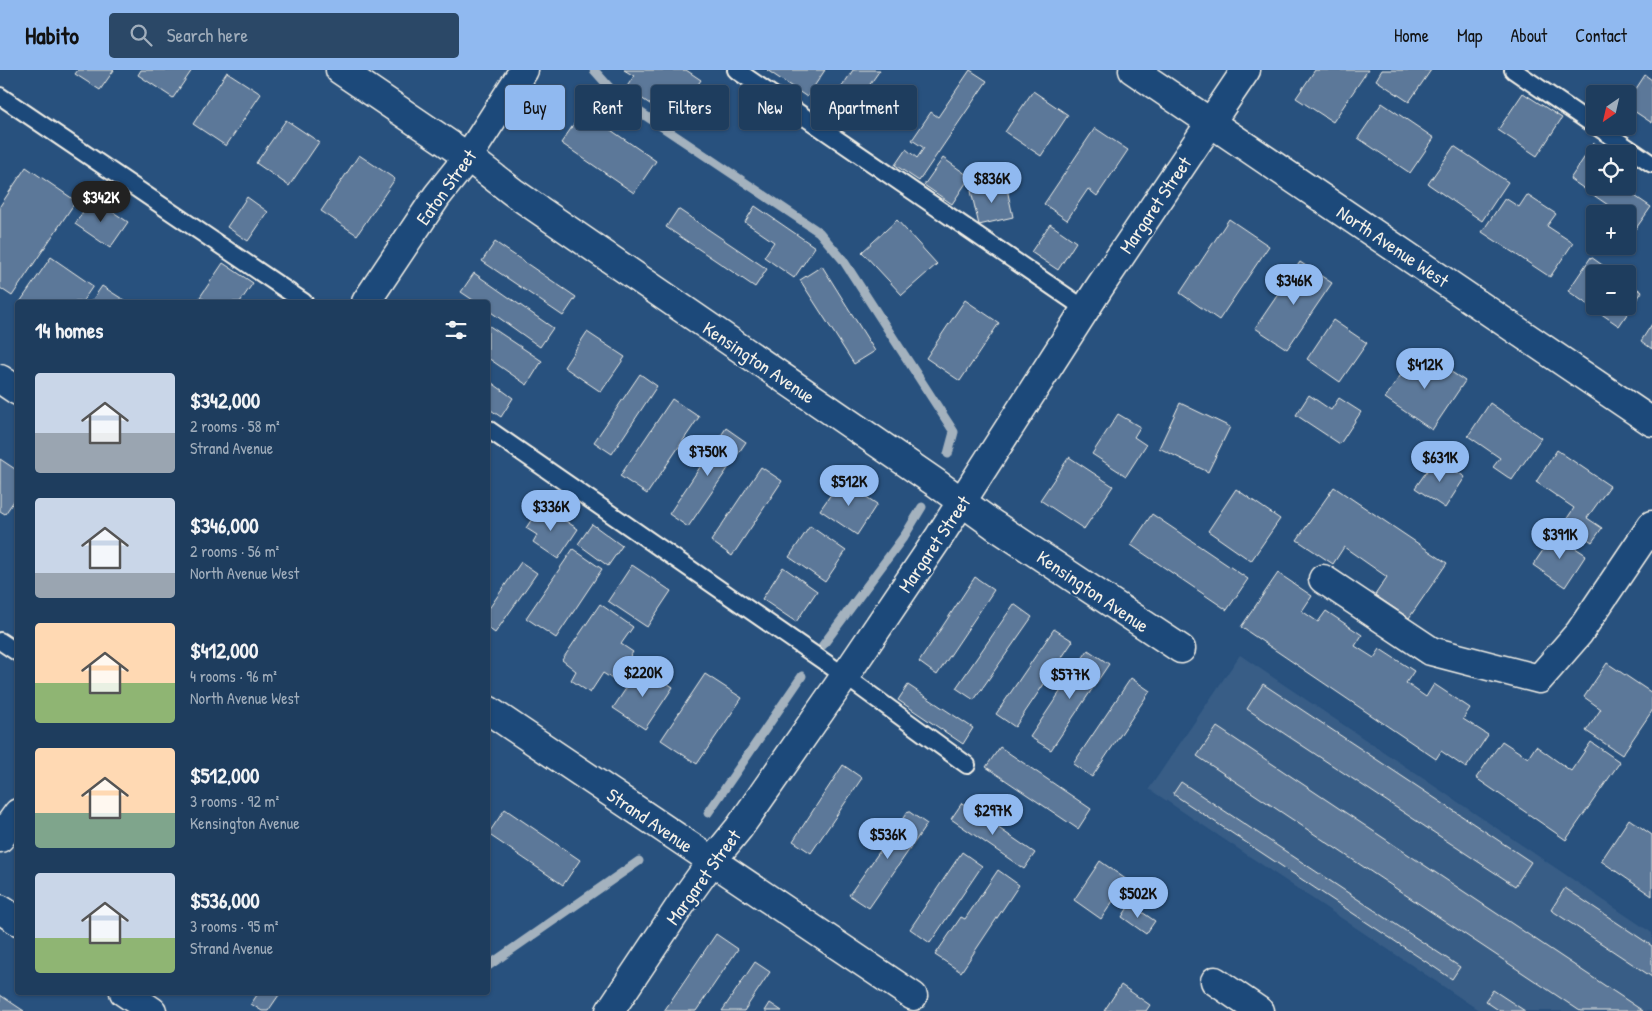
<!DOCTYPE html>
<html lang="en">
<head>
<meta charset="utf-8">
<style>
  body { margin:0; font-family:"Patrick Hand",sans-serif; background:#2b4867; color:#f1f3f6; height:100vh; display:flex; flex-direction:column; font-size:19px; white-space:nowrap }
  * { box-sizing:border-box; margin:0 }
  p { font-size:16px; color:#a1aebc }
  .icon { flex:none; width:28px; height:28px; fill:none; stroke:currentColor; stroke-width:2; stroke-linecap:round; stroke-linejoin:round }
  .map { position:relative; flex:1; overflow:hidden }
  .drawer { position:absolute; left:15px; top:230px; width:475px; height:695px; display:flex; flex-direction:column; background:#1e3d5e; border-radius:5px; box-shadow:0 1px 4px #0004,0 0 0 1px #3c5673 }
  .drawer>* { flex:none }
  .top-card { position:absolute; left:505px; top:15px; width:475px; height:45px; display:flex; gap:10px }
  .needle { width:32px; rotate:214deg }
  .buttons { position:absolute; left:1586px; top:15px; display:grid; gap:10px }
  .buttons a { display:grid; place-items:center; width:50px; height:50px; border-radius:5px; background:#1e3d5e; box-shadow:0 1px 4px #0004,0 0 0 1px #3c5673; font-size:25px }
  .price { position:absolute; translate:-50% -42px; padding:0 11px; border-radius:18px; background:#90b9f0; color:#111; font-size:16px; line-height:32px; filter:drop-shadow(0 1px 2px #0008) }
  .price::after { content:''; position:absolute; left:50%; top:30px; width:15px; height:11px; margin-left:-8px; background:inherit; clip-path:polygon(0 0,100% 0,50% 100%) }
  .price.current { background:#222; color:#fff }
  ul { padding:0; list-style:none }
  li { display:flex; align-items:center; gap:15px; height:125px; padding:0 20px }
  li span { display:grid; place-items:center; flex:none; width:140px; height:100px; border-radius:5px; color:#555 }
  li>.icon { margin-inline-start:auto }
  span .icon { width:60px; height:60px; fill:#fffc; stroke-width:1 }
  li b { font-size:21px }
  h2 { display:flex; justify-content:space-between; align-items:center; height:60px; padding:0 20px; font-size:21px }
  .tag { padding:0 18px; border-radius:5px; background:#1e3d5e; box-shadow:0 1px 4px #0004,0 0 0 1px #3c5673; font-size:18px; line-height:45px }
  .tag.current { background:#90b9f0; color:#111 }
  header { display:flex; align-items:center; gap:30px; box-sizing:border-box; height:70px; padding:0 25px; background:#90b9f0; color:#111 }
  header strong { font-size:24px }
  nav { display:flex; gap:28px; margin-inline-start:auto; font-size:18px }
  .search { width:350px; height:45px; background:#2b4867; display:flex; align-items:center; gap:12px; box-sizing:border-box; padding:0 18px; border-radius:5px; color:#a1aebc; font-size:19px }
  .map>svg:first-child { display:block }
  .built { fill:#375d86 }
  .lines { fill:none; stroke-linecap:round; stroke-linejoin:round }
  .stream { stroke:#a4b2be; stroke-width:9 }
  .building { fill:#5b7899; stroke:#f4f1e8 }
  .service-casing { stroke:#f4f1e8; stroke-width:20 }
  .minor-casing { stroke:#f4f1e8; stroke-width:31 }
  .service { stroke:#1f4a7a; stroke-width:16 }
  .minor { stroke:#1f4a7a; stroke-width:28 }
  .labels { text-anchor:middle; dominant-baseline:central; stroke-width:4.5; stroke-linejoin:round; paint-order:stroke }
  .street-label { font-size:19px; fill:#f4f1e8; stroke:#1f4a7a }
</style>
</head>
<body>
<header>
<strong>Habito</strong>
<div class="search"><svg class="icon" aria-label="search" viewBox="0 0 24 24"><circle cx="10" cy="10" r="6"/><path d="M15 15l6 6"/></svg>Search here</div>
<nav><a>Home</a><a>Map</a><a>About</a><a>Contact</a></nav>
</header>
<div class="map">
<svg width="1652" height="941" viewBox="0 0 1652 941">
  <rect width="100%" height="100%" fill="#28517e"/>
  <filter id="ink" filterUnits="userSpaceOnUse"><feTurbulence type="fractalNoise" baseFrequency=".02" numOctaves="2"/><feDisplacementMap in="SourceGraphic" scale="10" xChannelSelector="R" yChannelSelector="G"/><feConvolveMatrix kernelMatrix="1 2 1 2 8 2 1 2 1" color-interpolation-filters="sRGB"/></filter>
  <g filter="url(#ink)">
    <path class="built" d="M1240 585 1652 863V941H1480L1149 719Z"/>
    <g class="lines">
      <g class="stream">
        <path d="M594 0 619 28 819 162 843 190 954 362 948 384"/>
        <path d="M823 575 905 465 922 437"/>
        <path d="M708 743 802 606"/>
        <path d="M488 896 639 791"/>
      </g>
    </g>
    <g class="building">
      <path d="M78 0H114L100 20 75 4Z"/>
      <path d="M141 0H192L173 28 138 5Z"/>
      <path d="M624 0H686L701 10 674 50 626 18 634 6Z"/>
      <path d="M767 0H825L807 27Z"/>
      <path d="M853 0H880L859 30 841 18Z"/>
      <path d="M970 0 987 11 919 111 895 95 906 79 917 88 924 78 912 70 931 42 938 47Z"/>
      <path d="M1315 0H1368L1333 52 1296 28Z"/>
      <path d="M1382 0H1431L1409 32 1376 10Z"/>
      <path d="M227 2 261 24 226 76 193 54Z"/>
      <path d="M1645 5 1652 10V53L1628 37V31Z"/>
      <path d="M1033 21 1068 45 1041 86 1005 62Z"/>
      <path d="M1523 23 1562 48 1537 86 1498 60Z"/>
      <path d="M1382 33 1434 68 1410 103 1358 68Z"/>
      <path d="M583 41 656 91 634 123 561 73Z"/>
      <path d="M286 50 319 72 289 116 256 93Z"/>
      <path d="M1095 58 1128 80 1097 126 1088 119 1067 150 1044 134Z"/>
      <path d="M1594 73 1609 84H1595V116H1620L1651 137 1632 164 1628 161V144H1603L1608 135 1570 109Z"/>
      <path d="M1454 76 1508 112 1482 151 1428 114Z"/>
      <path d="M359 85 395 109 357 165 321 141Z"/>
      <path d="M943 88 970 107 952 134 924 115Z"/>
      <path d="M26 97 76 131 12 226 0 218V136Z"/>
      <path d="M1006 114 1013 147 979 155 971 121Z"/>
      <path d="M1527 125 1556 144 1547 156 1573 173 1550 207 1482 162 1505 128 1519 137Z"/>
      <path d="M247 127 268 142 248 171 227 157Z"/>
      <path d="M92 128 128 152 110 178 75 154Z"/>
      <path d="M755 136 815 177 794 208 764 187 774 172 745 152Z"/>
      <path d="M678 139 767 199 755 217 666 157Z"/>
      <path d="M1229 149 1269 176 1219 250 1180 223Z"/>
      <path d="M897 150 937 194 902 225 862 182Z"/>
      <path d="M1050 154 1076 172 1058 200 1031 182Z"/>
      <path d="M495 172 576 227 563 246 482 191Z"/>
      <path d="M51 187 93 216 82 232H20Z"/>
      <path d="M1591 187 1615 204H1595V236H1628V212L1642 222 1619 256 1568 221Z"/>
      <path d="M1300 192 1332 213 1287 279 1255 258Z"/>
      <path d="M223 193 253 213 240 232H209L200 227Z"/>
      <path d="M822 196 875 281 854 294 800 210Z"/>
      <path d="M474 203 553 258 540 277 488 240V232H476L461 222Z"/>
      <path d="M102 216 127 232H91Z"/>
      <path d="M965 230 999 253 960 311 926 288Z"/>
      <path d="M1333 250 1367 273 1340 312 1307 289Z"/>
      <path d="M1652 254V279L1641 271Z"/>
      <path d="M488 255 542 291 527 315 488 288Z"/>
      <path d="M587 262 625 287 601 322 564 297Z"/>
      <path d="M1418 280 1465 311 1432 360 1385 328Z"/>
      <path d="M640 304 657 316 612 384 594 372Z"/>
      <path d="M488 310 513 328 501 347 488 338Z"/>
      <path d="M1309 325 1331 340 1339 328 1361 342 1340 374 1296 345Z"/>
      <path d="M672 329 699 347 647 424 620 406Z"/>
      <path d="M1180 333 1230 357 1208 402 1159 378Z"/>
      <path d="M1490 333 1541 368 1512 410 1493 397 1500 388 1468 366Z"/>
      <path d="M1118 344 1140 357 1134 367 1146 375 1126 406 1092 384Z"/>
      <path d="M726 358 746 372 688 457 669 444Z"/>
      <path d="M1557 380 1610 416 1587 448 1602 458 1592 472 1564 453 1574 438 1536 412Z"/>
      <path d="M1069 387 1113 416 1084 459 1040 430Z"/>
      <path d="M1436 388 1465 407 1445 438 1415 418Z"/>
      <path d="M0 389 18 401V425L5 444 0 441Z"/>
      <path d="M761 397 782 411 732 486 711 471Z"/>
      <path d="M841 410 877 434 857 465 820 440Z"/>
      <path d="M1334 417 1447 493 1409 548 1375 525 1387 507 1344 477 1333 494 1297 470Z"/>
      <path d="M1236 419 1280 449 1251 491 1208 461Z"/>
      <path d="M541 435 578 459 558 489 533 472 537 465 526 458Z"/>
      <path d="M1152 444 1248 509 1227 540 1131 475Z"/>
      <path d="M592 454 622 476 608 496 578 474Z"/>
      <path d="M810 456 846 481 825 512 789 487Z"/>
      <path d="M1554 464 1586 485 1565 517 1533 495Z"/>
      <path d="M573 479 602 499 556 568 526 548Z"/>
      <path d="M521 492 537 503 495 563 488 558V540Z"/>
      <path d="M632 495 671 521 647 557 608 531Z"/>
      <path d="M783 497 817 521 796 552 762 529Z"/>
      <path d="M1278 503 1312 526 1302 541 1318 552 1326 541 1362 565 1355 576 1374 588 1380 579 1414 601 1406 613 1426 627 1434 614 1470 638 1463 649 1488 665 1466 698 1441 681 1436 689 1241 557Z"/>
      <path d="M975 507 994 520 937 605 919 592Z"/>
      <path d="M600 534 633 557 621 574 633 582 614 610 603 603 590 623 571 610 576 601 562 590Z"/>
      <path d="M1014 534 1032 547 974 630 956 618Z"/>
      <path d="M1054 559 1073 571 1015 657 996 644Z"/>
      <path d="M1088 580 1109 594 1051 680 1030 667Z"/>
      <path d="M1607 593 1652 623V641L1622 685 1586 661 1601 639 1584 627Z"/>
      <path d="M641 596 673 617 645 659 613 638Z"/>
      <path d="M705 604 742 628 697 694 661 670Z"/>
      <path d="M1131 608 1150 621 1092 707 1073 694Z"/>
      <path d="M1263 614 1531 792 1515 816 1247 639Z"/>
      <path d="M908 615 973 658 963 674 898 630Z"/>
      <path d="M1217 657 1643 941H1580L1197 686Z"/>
      <path d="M1502 671 1528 688 1536 676 1571 701 1591 672 1620 692 1566 770 1476 708Z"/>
      <path d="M1000 677 1091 739 1078 759 986 697Z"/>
      <path d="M843 695 862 708 811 783 793 771Z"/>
      <path d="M1181 712 1460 897 1452 909 1173 724Z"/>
      <path d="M962 733 1035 783 1024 799 951 749Z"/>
      <path d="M505 739 580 790 563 815 488 764Z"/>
      <path d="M908 741 927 754 869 838 849 825Z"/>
      <path d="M1629 749 1652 765V826L1601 791Z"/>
      <path d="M962 782 982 796 930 873 910 859Z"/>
      <path d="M1100 791 1127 810 1101 849 1074 830Z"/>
      <path d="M998 800 1019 815 961 902 935 885 961 847 965 849Z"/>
      <path d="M1565 818 1652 876V907L1551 840Z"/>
      <path d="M1130 834 1155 851 1146 864 1122 847Z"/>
      <path d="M716 864 738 879 696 941H664Z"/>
      <path d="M755 892 770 902 744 941H722Z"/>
      <path d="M1121 915 1150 935 1146 941H1104Z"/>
      <path d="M1493 920 1525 941H1500L1485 931Z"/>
      <path d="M259 922H281L268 941H262L251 934Z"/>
      <path d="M0 925 24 941H0Z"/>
      <path d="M770 933 782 941H765Z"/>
    </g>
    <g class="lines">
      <defs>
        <g id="service">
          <path d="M736 0 1085 239"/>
          <path d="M1513 0 1595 56"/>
          <path d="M0 26 304 232"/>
          <path d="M1596 56 1652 94"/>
          <path d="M488 359 845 606 967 695"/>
          <path d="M0 571 18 583"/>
        </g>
        <g id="minor">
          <path d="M340 0 468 87 513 122 936 413 994 455 1181 579"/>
          <path d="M1133 0 1652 352"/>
          <path d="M366 232 437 126 468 87 524 0"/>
          <path d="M0 309 18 321"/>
          <path d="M1323 509 1431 581 1539 609 1579 563 1652 455"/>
          <path d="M488 640 913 926"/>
          <path d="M0 768 18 743"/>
          <path d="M0 839 18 851"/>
          <path d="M1215 911 1259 941"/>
          <path d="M124 922 152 941"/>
          <path d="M610 941 684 830 712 791 739 758 845 606 939 467 1099 218 1246 0"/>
        </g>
      </defs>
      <use href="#service" class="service-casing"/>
      <use href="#minor" class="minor-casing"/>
      <use href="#service" class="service"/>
      <use href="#minor" class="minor"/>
    </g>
  </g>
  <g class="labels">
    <g class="street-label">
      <text transform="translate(446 117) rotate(-54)">Eaton Street</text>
      <text transform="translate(1155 135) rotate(-56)">Margaret Street</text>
      <text transform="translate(1393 176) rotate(34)">North Avenue West</text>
      <text transform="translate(759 292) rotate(34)">Kensington Avenue</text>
      <text transform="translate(934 474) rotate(-56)">Margaret Street</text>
      <text transform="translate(1093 521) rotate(34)">Kensington Avenue</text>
      <text transform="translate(650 750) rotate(34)">Strand Avenue</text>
      <text transform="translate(703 807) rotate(-54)">Margaret Street</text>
    </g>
  </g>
</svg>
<div class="buttons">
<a><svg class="needle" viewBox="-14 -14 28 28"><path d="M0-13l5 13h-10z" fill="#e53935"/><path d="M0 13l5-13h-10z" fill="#a1aebc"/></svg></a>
<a><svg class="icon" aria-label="locate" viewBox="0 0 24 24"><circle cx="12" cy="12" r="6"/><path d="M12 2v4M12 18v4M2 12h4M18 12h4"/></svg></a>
<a>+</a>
<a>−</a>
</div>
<b class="price" style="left:992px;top:134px">$836K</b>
<b class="price current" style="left:101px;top:153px">$342K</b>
<b class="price" style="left:1294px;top:236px">$346K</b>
<b class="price" style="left:1425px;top:320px">$412K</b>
<b class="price" style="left:708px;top:407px">$750K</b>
<b class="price" style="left:1440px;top:413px">$631K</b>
<b class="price" style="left:849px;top:437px">$512K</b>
<b class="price" style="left:551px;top:462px">$336K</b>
<b class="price" style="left:1560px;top:490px">$391K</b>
<b class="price" style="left:643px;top:628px">$220K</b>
<b class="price" style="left:1070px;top:630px">$577K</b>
<b class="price" style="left:993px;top:766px">$297K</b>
<b class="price" style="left:888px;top:790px">$536K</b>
<b class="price" style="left:1138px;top:849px">$502K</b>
<div class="top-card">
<a class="tag current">Buy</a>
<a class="tag">Rent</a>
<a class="tag">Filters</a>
<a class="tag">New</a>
<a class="tag">Apartment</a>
</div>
<section class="drawer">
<h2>14 homes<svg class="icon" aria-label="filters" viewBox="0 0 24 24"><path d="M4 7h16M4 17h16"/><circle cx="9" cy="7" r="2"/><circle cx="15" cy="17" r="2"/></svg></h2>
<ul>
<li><span style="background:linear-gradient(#c9d6e8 60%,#9aa5b1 0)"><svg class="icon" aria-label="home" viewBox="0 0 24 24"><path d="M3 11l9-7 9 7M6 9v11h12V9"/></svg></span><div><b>$342,000</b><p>2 rooms · 58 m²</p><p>Strand Avenue</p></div></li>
<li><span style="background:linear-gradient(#c9d6e8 75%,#9aa5b1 0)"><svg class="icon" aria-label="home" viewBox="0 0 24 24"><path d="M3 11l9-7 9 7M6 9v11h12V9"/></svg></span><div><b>$346,000</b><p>2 rooms · 56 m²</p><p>North Avenue West</p></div></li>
<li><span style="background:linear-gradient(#ffd9b3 60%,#8fb573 0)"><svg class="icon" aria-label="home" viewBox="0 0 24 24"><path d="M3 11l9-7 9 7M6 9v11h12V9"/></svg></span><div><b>$412,000</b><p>4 rooms · 96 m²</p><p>North Avenue West</p></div></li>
<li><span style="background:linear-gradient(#ffd9b3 65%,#7fa58c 0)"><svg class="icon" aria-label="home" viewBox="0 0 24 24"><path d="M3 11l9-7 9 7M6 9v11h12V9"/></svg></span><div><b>$512,000</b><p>3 rooms · 92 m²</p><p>Kensington Avenue</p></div></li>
<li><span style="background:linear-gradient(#c9d6e8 65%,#8fb573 0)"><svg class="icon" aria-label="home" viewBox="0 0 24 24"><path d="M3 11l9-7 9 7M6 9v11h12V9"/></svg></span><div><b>$536,000</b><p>3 rooms · 95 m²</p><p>Strand Avenue</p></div></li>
</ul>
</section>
</div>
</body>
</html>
